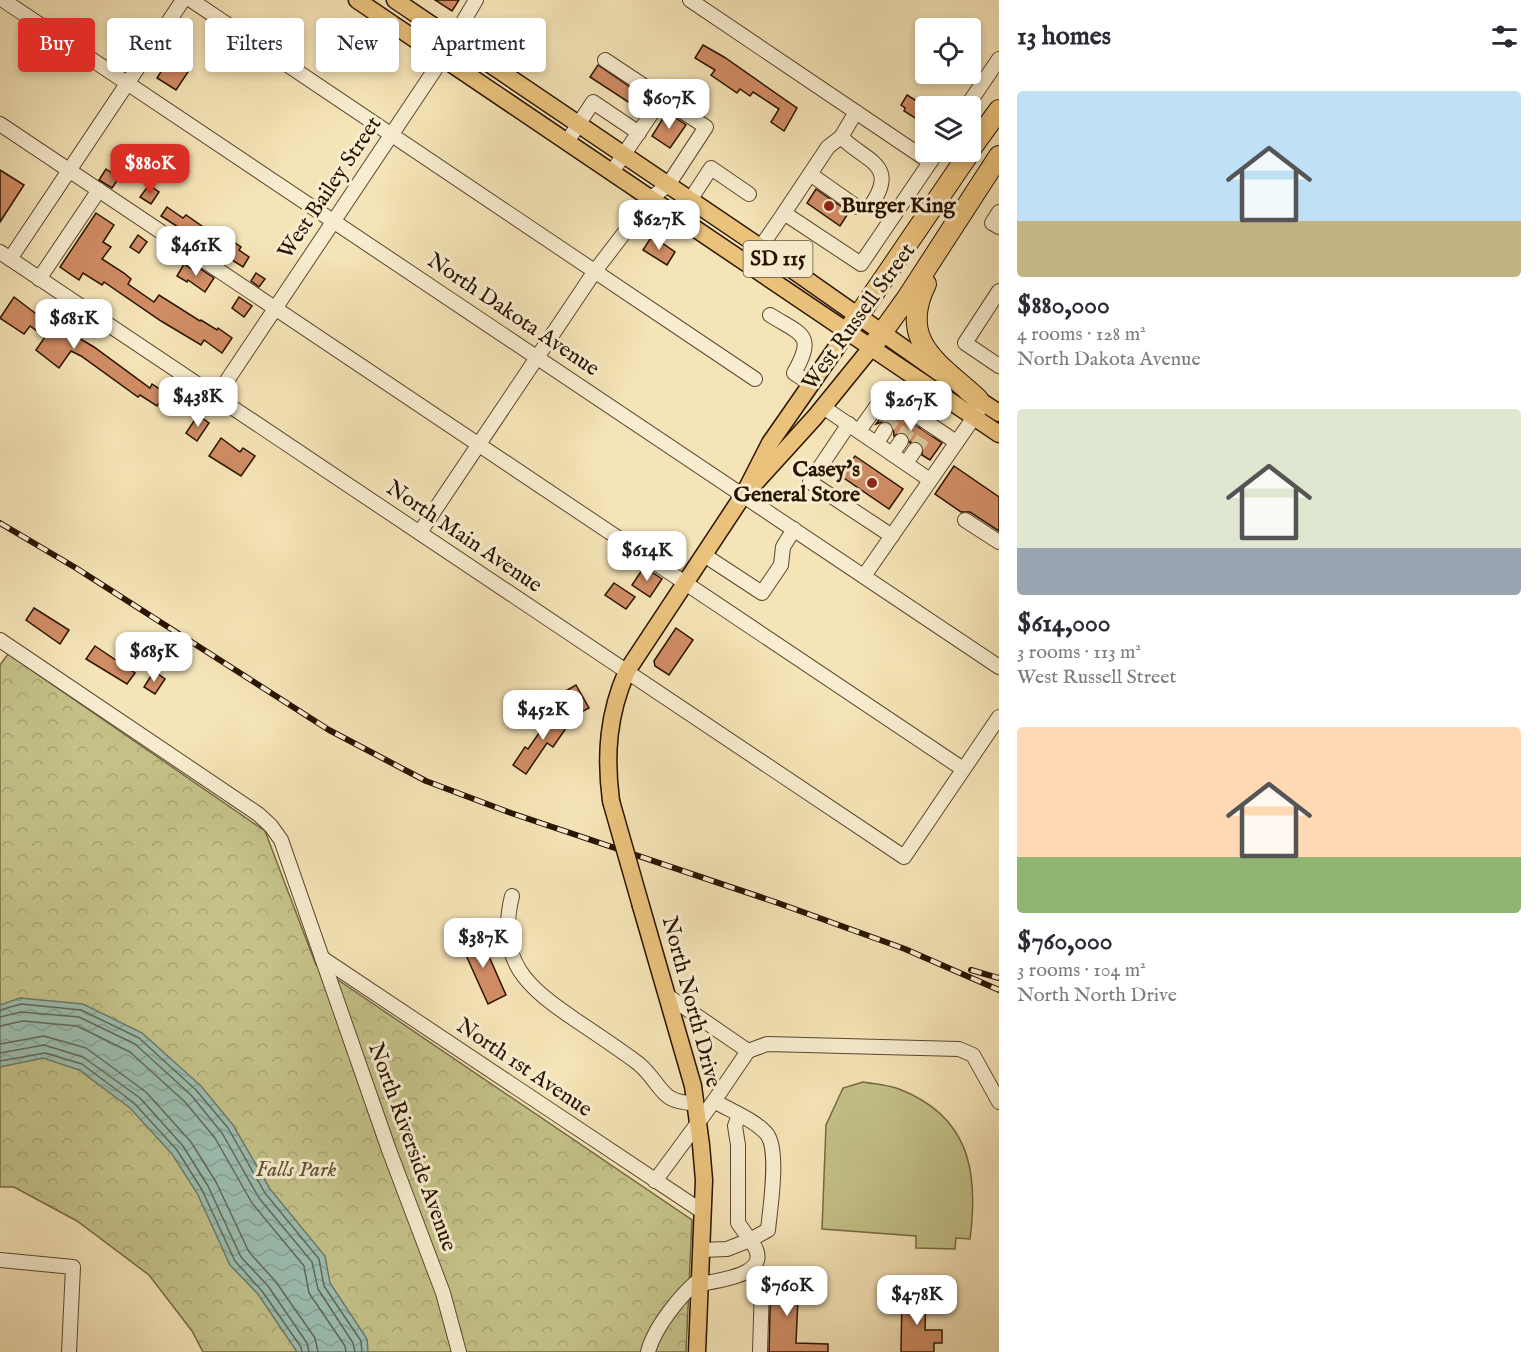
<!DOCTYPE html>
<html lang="en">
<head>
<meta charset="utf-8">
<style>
  body { margin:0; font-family:"IM FELL English",serif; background:#f7f7f7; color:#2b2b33; height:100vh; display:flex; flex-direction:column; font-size:22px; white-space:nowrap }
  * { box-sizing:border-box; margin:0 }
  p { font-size:20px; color:#7c7c81 }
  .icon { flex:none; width:33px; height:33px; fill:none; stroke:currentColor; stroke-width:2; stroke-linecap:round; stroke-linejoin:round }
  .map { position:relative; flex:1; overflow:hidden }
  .details { display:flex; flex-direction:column; background:#fff; width:540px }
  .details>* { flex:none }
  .hud { position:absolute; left:18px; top:18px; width:570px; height:54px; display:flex; gap:12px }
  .fabs { position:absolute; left:915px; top:18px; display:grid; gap:12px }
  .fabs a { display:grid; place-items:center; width:66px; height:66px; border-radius:6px; background:#fff; box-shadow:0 3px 9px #0003; font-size:30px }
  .price { position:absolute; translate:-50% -51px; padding:0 14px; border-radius:12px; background:#fff; color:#222; font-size:20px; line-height:39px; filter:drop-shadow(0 2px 3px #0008) }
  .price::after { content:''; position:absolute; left:50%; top:36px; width:18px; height:14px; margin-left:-9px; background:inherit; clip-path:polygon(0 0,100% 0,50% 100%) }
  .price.current { background:#d93025; color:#fff }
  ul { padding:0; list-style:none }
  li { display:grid; align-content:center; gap:12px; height:318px; padding:0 18px }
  li span { display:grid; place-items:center; height:186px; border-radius:6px; color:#555 }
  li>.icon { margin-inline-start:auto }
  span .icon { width:108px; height:108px; fill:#fffc; stroke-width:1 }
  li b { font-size:26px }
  h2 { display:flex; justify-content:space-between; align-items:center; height:72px; padding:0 18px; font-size:26px }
  .tag { padding:0 21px; border-radius:6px; background:#fff; box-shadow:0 3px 9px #0003; font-size:21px; line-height:54px }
  .tag.current { background:#d93025; color:#fff }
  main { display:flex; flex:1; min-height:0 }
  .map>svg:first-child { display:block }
  .park { fill:url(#park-crowns); stroke:#766a44; stroke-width:1.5 }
  .garden { fill:#c4c289; stroke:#766a44; stroke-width:1.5 }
  .water { fill:url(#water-waves); stroke:#6e7a6a; stroke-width:1.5 }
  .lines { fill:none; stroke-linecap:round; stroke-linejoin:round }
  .shore { stroke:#626858; stroke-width:1.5 }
  .building { fill:#d18d65; stroke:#291300; stroke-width:1.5 }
  .minor-tunnel { stroke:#d6c59c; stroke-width:14; stroke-dasharray:14 7; stroke-linecap:butt }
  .minor-casing { stroke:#5c472e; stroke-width:16 }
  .major-casing { stroke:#291300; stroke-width:19 }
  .highway-casing { stroke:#291300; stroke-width:22 }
  .minor { stroke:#f8edd0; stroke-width:14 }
  .major { stroke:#eac27c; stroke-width:16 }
  .highway { stroke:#eac27c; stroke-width:20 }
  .rail-casing { stroke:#291300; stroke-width:6 }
  .rail { stroke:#f8edd0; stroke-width:4; stroke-dasharray:11; stroke-linecap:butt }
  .major-bridge-casing { stroke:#291300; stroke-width:19; stroke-linecap:butt }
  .major-bridge { stroke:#eac27c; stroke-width:16 }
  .poi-dot { fill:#8f2418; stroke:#f8edd0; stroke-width:2 }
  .labels { text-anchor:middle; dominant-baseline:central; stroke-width:6; stroke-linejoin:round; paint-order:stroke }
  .shield { fill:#f8edd0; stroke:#67543e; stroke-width:1.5 }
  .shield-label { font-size:21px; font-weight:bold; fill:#291300 }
  .street-label { font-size:22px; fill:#291300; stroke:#f8edd0 }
  .poi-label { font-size:22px; font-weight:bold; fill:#291300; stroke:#f8edd0; text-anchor:start }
  .park-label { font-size:22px; font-style:italic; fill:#5f5030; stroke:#f8edd0 }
</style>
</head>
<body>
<main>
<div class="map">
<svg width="999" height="1352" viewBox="0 0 999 1352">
  <defs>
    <pattern id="park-crowns" width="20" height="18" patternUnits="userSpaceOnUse" patternTransform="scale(1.5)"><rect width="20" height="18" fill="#c4c289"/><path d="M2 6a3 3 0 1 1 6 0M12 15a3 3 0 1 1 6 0" fill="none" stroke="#a8a674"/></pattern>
    <pattern id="water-waves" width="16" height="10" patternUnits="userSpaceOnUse" patternTransform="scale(1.5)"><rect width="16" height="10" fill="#9cbeb1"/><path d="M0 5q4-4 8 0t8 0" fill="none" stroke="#86a296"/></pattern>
  </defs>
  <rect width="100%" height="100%" fill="#f5e4b7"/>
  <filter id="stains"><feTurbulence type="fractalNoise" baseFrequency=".00333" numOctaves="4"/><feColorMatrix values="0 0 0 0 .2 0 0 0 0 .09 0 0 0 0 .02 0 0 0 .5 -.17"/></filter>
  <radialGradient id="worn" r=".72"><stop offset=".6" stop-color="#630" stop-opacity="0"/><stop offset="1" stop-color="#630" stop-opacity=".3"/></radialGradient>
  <path class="park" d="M8 654 265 831 316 965 692 1220 686 1352H203L192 1331 149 1275 77 1221 14 1187H0V665Z"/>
  <path class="garden" d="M863 1082C874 1084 888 1085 899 1089 969 1116 979 1171 970 1239L956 1238 955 1249 916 1248V1236L822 1229 826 1125 843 1088Z"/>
  <path class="water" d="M20 998 83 1004 142 1033 201 1086 233 1125 270 1189 325 1256 330 1283 367 1339 368 1352H297L258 1294 230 1265 197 1193 172 1154 130 1108 79 1070 43 1058 0 1067V1005Z"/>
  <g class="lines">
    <g class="shore">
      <path d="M0 1010 21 1004 81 1010 139 1038 196 1090 228 1128 265 1193 319 1259 324 1286 361 1341 362 1352"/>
      <path d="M0 1017 21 1012 79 1017 135 1044 191 1095 222 1133 259 1198 312 1262 318 1289 353 1343 355 1352"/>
      <path d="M0 1026 23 1021 77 1026 130 1052 185 1102 215 1138 252 1203 304 1266 309 1293 345 1346 346 1352"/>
      <path d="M0 1044 44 1036 86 1048 146 1092 191 1142 216 1182 249 1252 276 1282 315 1338 318 1352"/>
      <path d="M0 1053 44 1045 83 1057 140 1098 183 1146 208 1186 241 1257 268 1286 307 1343 309 1352"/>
      <path d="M0 1061 45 1053 82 1064 134 1103 177 1150 202 1190 235 1261 262 1291 301 1347 302 1352"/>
    </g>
  </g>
  <g class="building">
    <path d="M435 0H459L452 11Z"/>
    <path d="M703 45 724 57 797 108 784 131 771 122 779 109 753 92 750 96 740 89 737 93 711 75 715 70 695 58Z"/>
    <path d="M169 59 188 72 176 90 157 78Z"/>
    <path d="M598 65 646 98 639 109 590 77Z"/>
    <path d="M688 83 699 90 695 95 702 100 696 107 678 96Z"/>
    <path d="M907 95 926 107V125L904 111 905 108 901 105Z"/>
    <path d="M667 112 686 125 670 148 652 136Z"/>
    <path d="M106 169 119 178 112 188 99 180Z"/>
    <path d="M0 170 24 185 0 222Z"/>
    <path d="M149 185 159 192 151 204 140 197Z"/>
    <path d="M816 189 849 212 840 226 807 203Z"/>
    <path d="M167 207 183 218 186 215 225 242 228 238 241 247 239 250 249 257 243 267 210 246 209 247 161 216Z"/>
    <path d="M96 213 114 225 103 242 111 247 102 259 124 273 131 279 128 284 154 302 159 295 200 321 201 320 217 330 218 328 232 338 222 353 204 340 201 345 161 321 104 282 102 285 83 273 79 280 60 267Z"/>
    <path d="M138 235 147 242 139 253 130 247Z"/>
    <path d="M652 236 675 252 667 265 643 250Z"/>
    <path d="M184 264 196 272 199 268 214 278 205 292 188 280 187 282 177 276Z"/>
    <path d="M256 273 265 279 259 287 251 281Z"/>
    <path d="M14 297 52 326 55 321 68 330 67 331 94 347 150 388 152 384 166 393 157 406 140 395 138 397 81 356 71 351 59 368 36 350 45 337 30 326 24 334 0 318Z"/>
    <path d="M239 297 252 306 244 317 232 308Z"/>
    <path d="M888 407 942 443 930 460 922 455 923 447 920 442 915 441 910 443 909 437 902 432 894 436 893 426 889 422 885 421 876 424Z"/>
    <path d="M198 415 209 423 197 441 186 433Z"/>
    <path d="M221 438 240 452 243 448 255 456 241 476 209 456Z"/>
    <path d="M855 456 903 489 889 509 841 476Z"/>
    <path d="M954 466 999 497V531L970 512H961L935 494Z"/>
    <path d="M644 567 662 579 650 597 632 585Z"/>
    <path d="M614 583 635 597 626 609 605 595Z"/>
    <path d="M34 608 69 630 60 644 26 620Z"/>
    <path d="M676 628 693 640 669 675 655 666 654 661Z"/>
    <path d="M95 646 135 673 127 684 86 659Z"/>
    <path d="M154 671 165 679 155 694 144 687Z"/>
    <path d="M576 685 589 708 574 716 562 693Z"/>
    <path d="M555 710 571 721 553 747 547 743 526 774 513 765 525 747 528 749Z"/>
    <path d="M479 934 506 995 488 1004 460 942Z"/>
    <path d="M771 1274 799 1275 796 1343 828 1344V1352H769Z"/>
    <path d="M902 1294H926L925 1330H942V1343H934V1352H901Z"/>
  </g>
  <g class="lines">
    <g class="minor-tunnel">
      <path d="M885 430 900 409"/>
      <path d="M901 441 915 419"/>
      <path d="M915 450 929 429"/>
    </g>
    <defs>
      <g id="minor">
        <path d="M3 0 999 667"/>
        <path d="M191 0 755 379"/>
        <path d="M690 0 930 162"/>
        <path d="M967 106 999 59"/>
        <path d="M856 112 841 137 828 147 784 213 861 264 937 152"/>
        <path d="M0 124 963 769"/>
        <path d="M567 142 593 102 639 133"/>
        <path d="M612 172 662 98"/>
        <path d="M810 174 857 207H870C900 164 866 162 841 137"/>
        <path d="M999 212 992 223 999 227"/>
        <path d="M679 217 711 168 749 194"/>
        <path d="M0 252 904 857 999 717"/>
        <path d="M10 259 183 0"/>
        <path d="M749 264 784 213"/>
        <path d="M39 279 99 190"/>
        <path d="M999 291 965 343 999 366"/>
        <path d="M770 315C802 335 816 334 794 373L811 384"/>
        <path d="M216 397 434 71 476 0"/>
        <path d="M823 407 930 480"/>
        <path d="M849 424 810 482 892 536"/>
        <path d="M859 431 885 394 956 442"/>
        <path d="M877 443 885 430"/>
        <path d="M892 454 901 441"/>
        <path d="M906 463 915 450"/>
        <path d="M965 520 999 542"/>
        <path d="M420 532 595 271 651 198 668 185 706 127 605 60"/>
        <path d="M704 555 762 593 781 565 783 547 794 529"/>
        <path d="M864 576 979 410"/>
        <path d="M0 640 258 814 271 826 281 840 389 1150 443 1293 459 1352"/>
        <path d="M512 896C496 962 527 987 577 1021 598 1035 619 1049 639 1064 663 1085 659 1103 695 1103"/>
        <path d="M322 958 703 1212"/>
        <path d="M668 996 748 1051"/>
        <path d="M748 1051 767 1044 959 1049 973 1055 999 1102"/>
        <path d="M714 1101C731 1111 753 1119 766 1133 780 1148 770 1209 768 1230L750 1240 738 1223V1145L735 1126 739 1115"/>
        <path d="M655 1181 714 1101 748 1051"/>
        <path d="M0 1260 73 1267 69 1352"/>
        <path d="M750 1271 762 1284 760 1352"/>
        <path d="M700 1284C721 1280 778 1274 750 1240L727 1249 701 1250"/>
        <path d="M648 1352C654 1328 681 1294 700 1279"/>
      </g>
      <g id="major">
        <path d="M357 0 999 434"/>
        <path d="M395 0 760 247 941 374"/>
        <path d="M967 392 999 413"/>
        <path d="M755 483 815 417 871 348"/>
        <path d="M611 801C605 755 608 714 627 671L744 494 770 443 848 331"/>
        <path d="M641 906 693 1086 701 1145 704 1180 697 1352"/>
      </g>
      <g id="highway">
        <path d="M970 150 999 110"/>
        <path d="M926 284C897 342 940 364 978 399"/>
        <path d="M848 331 970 152"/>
        <path d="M871 348 907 298 999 156"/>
      </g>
    </defs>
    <use href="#minor" class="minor-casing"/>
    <use href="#major" class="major-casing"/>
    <use href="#highway" class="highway-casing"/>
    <use href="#minor" class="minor"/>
    <use href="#major" class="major"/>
    <use href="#highway" class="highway"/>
    <defs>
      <g id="rail">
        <path d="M0 523 76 568 329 730 426 781 511 813 778 903 905 949 999 990"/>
        <path d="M971 970 999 978"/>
      </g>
    </defs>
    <use href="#rail" class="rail-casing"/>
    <use href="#rail" class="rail"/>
    <defs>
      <path id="major-bridge" d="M611 801 641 906"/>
    </defs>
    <use href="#major-bridge" class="major-bridge-casing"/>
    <use href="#major-bridge" class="major-bridge"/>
  </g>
  <g class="poi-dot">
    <circle cx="829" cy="206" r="6"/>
    <circle cx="872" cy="483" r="6"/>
  </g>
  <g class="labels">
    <rect class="shield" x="743.5" y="241" width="69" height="36" rx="4.5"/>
    <g class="shield-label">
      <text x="778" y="259">SD 115</text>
    </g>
    <g class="street-label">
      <text transform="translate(330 188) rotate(-56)">West Bailey Street</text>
      <text transform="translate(513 315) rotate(34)">North Dakota Avenue</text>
      <text transform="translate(859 317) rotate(-54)">West Russell Street</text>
      <text transform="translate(464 537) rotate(34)">North Main Avenue</text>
      <text transform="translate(691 1002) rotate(75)">North North Drive</text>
      <text transform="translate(524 1068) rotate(34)">North 1st Avenue</text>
      <text transform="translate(412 1147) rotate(70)">North Riverside Avenue</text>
    </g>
    <g class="poi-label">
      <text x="841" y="206">Burger King</text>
      <text x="860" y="470" text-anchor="end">Casey's<tspan x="860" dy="25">General Store</tspan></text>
    </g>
    <g class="park-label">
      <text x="296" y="1170">Falls Park</text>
    </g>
  </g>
  <rect width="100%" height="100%" filter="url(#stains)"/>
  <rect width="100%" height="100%" fill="url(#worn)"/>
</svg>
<div class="fabs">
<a><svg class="icon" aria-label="locate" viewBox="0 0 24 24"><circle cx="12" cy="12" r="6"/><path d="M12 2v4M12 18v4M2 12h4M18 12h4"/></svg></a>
<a><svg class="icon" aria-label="layers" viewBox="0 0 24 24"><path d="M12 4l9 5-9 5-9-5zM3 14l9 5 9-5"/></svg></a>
</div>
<b class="price" style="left:669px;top:130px">$607K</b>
<b class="price current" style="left:150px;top:195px">$880K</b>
<b class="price" style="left:659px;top:251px">$627K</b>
<b class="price" style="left:196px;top:277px">$461K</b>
<b class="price" style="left:74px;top:350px">$681K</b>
<b class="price" style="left:198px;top:428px">$438K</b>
<b class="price" style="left:911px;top:432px">$267K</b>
<b class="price" style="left:647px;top:582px">$614K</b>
<b class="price" style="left:154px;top:683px">$685K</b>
<b class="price" style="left:543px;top:741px">$452K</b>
<b class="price" style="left:483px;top:969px">$387K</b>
<b class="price" style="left:787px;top:1317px">$760K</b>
<b class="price" style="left:917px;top:1326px">$478K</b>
<div class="hud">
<a class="tag current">Buy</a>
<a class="tag">Rent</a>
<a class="tag">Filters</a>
<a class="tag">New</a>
<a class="tag">Apartment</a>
</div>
</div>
<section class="details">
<h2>13 homes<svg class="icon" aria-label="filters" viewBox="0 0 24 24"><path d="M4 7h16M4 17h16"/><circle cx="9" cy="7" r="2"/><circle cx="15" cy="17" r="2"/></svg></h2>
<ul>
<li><span style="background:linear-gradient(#bfe0f5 70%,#c2b280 0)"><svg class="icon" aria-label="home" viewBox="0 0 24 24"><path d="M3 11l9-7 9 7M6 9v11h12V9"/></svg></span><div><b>$880,000</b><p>4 rooms · 128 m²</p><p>North Dakota Avenue</p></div></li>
<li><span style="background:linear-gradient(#dfe7d0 75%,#9aa5b1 0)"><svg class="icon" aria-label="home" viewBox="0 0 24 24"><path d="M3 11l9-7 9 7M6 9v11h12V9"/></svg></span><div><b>$614,000</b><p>3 rooms · 113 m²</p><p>West Russell Street</p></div></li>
<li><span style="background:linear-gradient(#ffd9b3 70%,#8fb573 0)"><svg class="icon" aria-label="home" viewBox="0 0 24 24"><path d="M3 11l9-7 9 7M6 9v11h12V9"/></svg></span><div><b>$760,000</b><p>3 rooms · 104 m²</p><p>North North Drive</p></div></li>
</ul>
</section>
</main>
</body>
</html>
